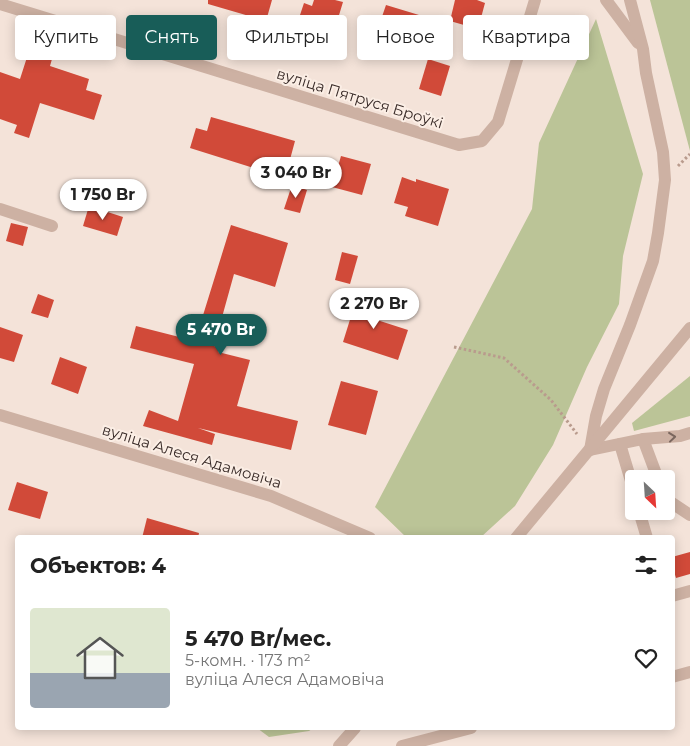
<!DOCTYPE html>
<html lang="ru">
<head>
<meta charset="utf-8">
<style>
  body { margin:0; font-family:Montserrat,sans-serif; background:#f6f6f6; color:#222; height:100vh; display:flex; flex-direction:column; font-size:19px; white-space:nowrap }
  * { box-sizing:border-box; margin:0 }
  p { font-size:16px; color:#767676 }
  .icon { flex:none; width:28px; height:28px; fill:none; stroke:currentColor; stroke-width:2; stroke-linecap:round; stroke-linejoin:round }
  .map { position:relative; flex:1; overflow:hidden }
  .details { position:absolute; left:15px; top:535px; width:660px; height:195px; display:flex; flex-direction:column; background:#fff; border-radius:5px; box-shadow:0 2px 12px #0003 }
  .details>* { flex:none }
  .hud { position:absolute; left:15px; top:15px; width:660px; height:45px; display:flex; gap:10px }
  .needle { width:32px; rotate:155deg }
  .tools { position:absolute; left:625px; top:470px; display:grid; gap:10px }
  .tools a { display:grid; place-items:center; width:50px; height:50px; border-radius:5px; background:#fff; box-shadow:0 2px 12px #0003; font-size:25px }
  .price { position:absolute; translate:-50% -42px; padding:0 11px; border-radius:18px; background:#fff; color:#222; font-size:16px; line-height:32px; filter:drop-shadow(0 1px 2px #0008) }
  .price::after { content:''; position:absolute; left:50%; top:30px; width:15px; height:11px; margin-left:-8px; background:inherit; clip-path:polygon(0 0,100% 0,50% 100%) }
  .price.on { background:#185d58; color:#fff }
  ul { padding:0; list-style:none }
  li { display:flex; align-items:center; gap:15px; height:125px; padding:0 15px }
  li+li { border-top:1px solid #e0e0e0 }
  li span { display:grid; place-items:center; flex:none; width:140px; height:100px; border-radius:5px; color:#555 }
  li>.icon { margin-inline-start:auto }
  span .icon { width:60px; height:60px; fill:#fffc; stroke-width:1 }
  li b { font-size:21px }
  h2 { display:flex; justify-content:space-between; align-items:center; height:60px; padding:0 15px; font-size:21px }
  .chip { padding:0 18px; border-radius:5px; background:#fff; box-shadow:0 2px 12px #0003; font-size:18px; line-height:45px }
  .chip.on { background:#185d58; color:#fff }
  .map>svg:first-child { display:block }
  .green { fill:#bbc497 }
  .building { fill:#d14a39 }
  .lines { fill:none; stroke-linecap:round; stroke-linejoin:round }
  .path { stroke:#b99b8d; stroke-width:3; stroke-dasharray:2.5 2.5; stroke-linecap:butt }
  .minor { stroke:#cdb1a3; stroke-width:12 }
  .oneway { stroke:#7a665e }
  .labels { text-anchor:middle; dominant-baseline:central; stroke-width:4; stroke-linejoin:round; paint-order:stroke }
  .street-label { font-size:15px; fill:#372926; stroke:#fbeee5 }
</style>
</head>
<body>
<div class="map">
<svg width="690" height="746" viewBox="0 0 690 746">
  <rect width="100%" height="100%" fill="#f4e3d9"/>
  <g class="green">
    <path d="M650 0H690V151Z"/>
    <path d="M596 19 643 174 623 256 619 304 587 367 553 445 515 506 481 537H406L375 507 532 209 539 143Z"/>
    <path d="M690 376V416L634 431 632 423Z"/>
    <path d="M257 728H313L309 731 269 737Z"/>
  </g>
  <g class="building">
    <path d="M208 0H272L266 21 208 4Z"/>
    <path d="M314 0H335L343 2 333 35 297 24 304 3 312 6Z"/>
    <path d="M455 0H477L485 3 478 29 450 21Z"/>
    <path d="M386 5 419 15 414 31 423 34 414 59 392 52 394 47 374 40Z"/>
    <path d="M29 51 52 59 50 66 89 79 86 90 102 95 94 120 40 103 29 138 14 133 17 125 0 119V72L20 79Z"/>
    <path d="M428 59 450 66 441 96 419 89Z"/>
    <path d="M211 117 295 141 285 178 190 148 196 128 207 131Z"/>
    <path d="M341 156 371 164 362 195 332 187Z"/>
    <path d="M402 177 416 182V179L449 189 438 226 405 216 408 207 394 203Z"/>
    <path d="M292 185 307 190 300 213 284 209Z"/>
    <path d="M89 206 123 217 117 236 83 226Z"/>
    <path d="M11 223 28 227 23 246 6 241Z"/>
    <path d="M231 225 288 243 275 287 234 274 214 346 220 348 218 352 250 360 237 406 298 421 291 450 198 428 215 434 212 445 143 426 149 410 178 421 194 364 130 348 136 326 195 341Z"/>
    <path d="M342 252 358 256 350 284 335 280Z"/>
    <path d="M38 294 54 300 48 318 31 313Z"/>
    <path d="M358 294 384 303 377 320 408 330 398 360 343 342Z"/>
    <path d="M0 327 23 335 14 362 0 358Z"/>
    <path d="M60 357 87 367 78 394 51 384Z"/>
    <path d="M341 381 378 391 366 435 328 425Z"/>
    <path d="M17 482 48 492 40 519 8 510Z"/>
    <path d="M147 518 199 533 198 538H142Z"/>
    <path d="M690 552V574L676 578 672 565V557Z"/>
  </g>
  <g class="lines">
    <g class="path">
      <path d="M678 166 690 154"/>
      <path d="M454 347 504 358 551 400 577 434"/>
    </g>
    <g class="minor">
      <path d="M606 0 638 43"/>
      <path d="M0 4 459 145 482 141 498 122 535 0"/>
      <path d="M0 209 52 226"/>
      <path d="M0 415 271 496 370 538"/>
      <path d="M643 439 658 479"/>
      <path d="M620 444 634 491"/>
      <path d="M590 450 596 416 604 389 630 325 653 261 658 233 665 180 663 152 646 73 643 49 630 0"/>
      <path d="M590 450 643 439 680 436 690 433"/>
      <path d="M666 499 690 515"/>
      <path d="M639 511 647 538"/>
      <path d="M516 538 690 328"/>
      <path d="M672 596 690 591"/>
      <path d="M672 677 690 672"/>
      <path d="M339 746 355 728"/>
      <path d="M402 746 471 728"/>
    </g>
  </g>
  <defs><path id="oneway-chevron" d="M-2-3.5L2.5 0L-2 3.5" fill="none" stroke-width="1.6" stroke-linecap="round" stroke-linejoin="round" transform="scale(1.25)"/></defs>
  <use class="oneway" href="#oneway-chevron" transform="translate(672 437) rotate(-6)"/>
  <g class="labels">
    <g class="street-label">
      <text transform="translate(360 98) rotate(17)">вуліца Пятруся Броўкі</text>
      <text transform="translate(192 456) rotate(17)">вуліца Алеся Адамовіча</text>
    </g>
  </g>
</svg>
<div class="tools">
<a><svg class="needle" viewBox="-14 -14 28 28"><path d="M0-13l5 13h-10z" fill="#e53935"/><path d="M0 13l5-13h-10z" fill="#767676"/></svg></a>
</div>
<b class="price" style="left:296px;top:199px">3 040 Br</b>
<b class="price" style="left:103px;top:221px">1 750 Br</b>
<b class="price" style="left:374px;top:330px">2 270 Br</b>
<b class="price on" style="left:221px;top:356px">5 470 Br</b>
<div class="hud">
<a class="chip">Купить</a>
<a class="chip on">Снять</a>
<a class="chip">Фильтры</a>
<a class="chip">Новое</a>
<a class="chip">Квартира</a>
</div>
<section class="details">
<h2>Объектов: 4<svg class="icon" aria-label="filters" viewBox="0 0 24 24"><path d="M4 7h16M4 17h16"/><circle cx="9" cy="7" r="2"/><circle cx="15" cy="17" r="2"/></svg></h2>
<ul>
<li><span style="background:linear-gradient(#dfe7d0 65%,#9aa5b1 0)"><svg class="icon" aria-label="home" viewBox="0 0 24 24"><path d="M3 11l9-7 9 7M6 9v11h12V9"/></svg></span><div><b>5 470 Br/мес.</b><p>5-комн. · 173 m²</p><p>вуліца Алеся Адамовіча</p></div><svg class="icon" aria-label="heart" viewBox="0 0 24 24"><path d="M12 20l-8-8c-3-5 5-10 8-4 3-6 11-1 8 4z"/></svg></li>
</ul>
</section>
</div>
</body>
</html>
